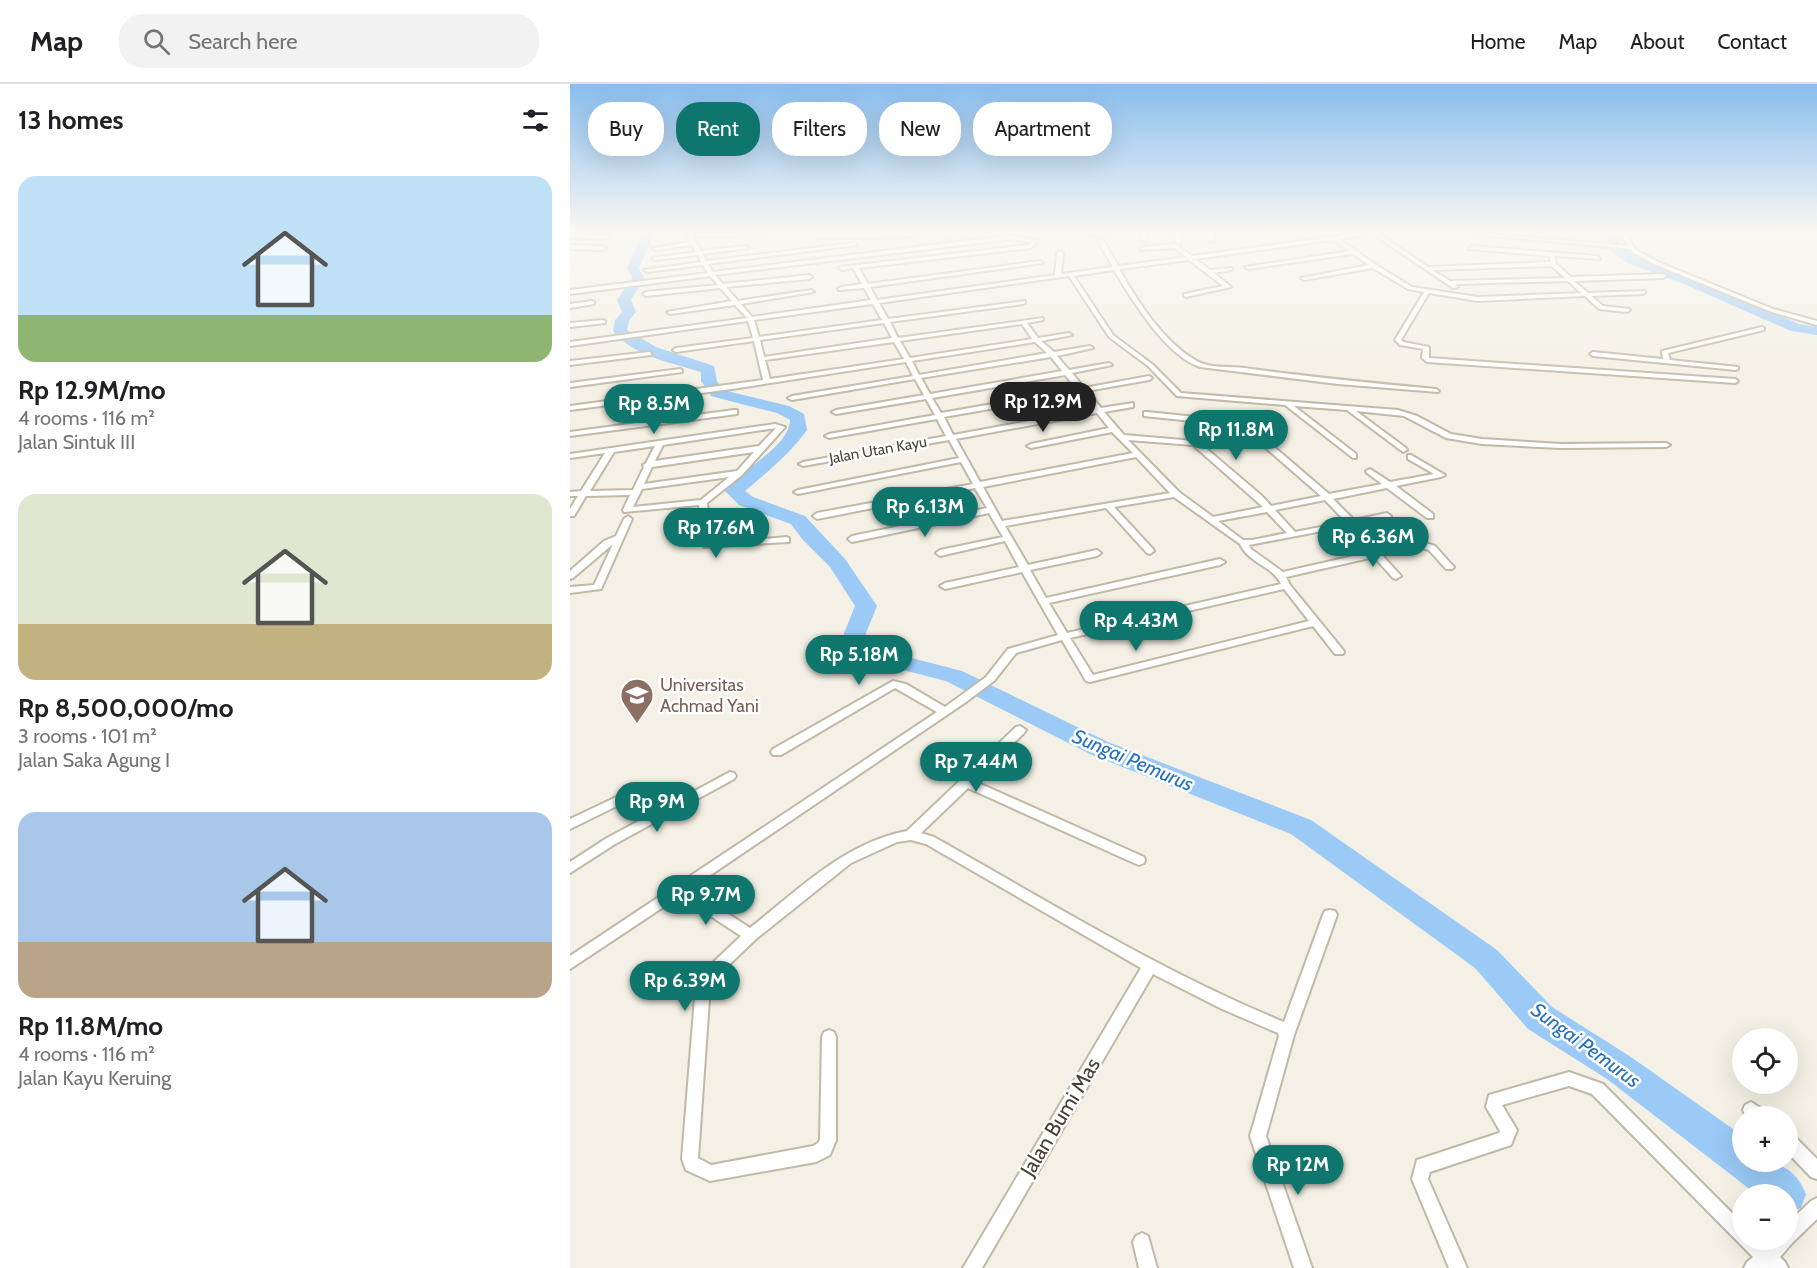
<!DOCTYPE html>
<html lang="en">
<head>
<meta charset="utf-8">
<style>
  body { margin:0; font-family:Cabin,sans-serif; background:#f2f2f2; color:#202124; height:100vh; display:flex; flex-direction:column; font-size:22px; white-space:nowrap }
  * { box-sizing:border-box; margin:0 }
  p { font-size:20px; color:#757577 }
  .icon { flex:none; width:33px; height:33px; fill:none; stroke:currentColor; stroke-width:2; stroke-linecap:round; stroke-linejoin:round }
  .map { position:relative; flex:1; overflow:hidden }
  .panel { display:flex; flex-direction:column; background:#fff; width:570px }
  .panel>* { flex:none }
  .top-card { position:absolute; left:18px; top:18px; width:570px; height:54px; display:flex; gap:12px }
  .buttons { position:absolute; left:1162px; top:944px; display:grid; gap:12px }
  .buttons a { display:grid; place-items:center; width:66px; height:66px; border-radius:50%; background:#fff; box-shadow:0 6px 24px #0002; font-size:30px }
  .price { position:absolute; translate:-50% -51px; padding:0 14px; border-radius:21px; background:#0f766e; color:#fff; font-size:20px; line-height:39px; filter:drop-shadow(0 2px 3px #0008) }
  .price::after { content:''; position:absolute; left:50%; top:36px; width:18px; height:14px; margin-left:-9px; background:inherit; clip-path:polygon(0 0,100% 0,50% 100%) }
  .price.current { background:#222; color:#fff }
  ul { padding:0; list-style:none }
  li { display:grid; align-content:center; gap:12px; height:318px; padding:0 18px }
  li span { display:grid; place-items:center; height:186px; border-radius:18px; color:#555 }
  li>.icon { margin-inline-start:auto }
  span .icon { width:108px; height:108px; fill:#fffc; stroke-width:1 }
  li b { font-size:26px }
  h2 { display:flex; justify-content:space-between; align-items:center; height:72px; padding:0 18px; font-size:26px }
  .chip { padding:0 21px; border-radius:24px; background:#fff; box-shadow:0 6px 24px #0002; font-size:21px; line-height:54px }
  .chip.current { background:#0f766e; color:#fff }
  header { display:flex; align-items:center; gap:36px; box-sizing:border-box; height:84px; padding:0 30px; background:#fff; border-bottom:2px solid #e0e0e0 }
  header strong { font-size:28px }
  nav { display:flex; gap:33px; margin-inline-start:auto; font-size:21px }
  .search { width:420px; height:54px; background:#f2f2f2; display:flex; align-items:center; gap:15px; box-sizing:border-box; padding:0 21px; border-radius:24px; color:#757577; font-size:22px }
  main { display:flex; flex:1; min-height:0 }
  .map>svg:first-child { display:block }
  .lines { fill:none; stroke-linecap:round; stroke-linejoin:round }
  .river { fill:#9bcaf6; fill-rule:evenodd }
  .street-casing { stroke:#c0b9a6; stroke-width:4 }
  .street { fill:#fff; fill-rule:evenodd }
  .labels { text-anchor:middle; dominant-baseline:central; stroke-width:5; stroke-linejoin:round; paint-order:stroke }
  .far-street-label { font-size:15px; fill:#474134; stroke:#fff }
  .education-label { font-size:18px; fill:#785e54; stroke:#fff; text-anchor:start }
  .water-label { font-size:20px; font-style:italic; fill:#2470bb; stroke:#fff }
  .near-street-label { font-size:21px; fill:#474134; stroke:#fff }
</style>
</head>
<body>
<header>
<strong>Map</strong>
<div class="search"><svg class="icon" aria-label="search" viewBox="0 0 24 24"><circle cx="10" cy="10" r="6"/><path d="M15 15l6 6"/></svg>Search here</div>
<nav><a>Home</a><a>Map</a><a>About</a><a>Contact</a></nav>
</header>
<main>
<section class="panel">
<h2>13 homes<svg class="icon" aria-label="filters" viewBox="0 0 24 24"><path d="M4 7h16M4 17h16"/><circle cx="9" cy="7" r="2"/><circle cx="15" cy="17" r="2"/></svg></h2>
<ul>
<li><span style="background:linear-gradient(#bfe0f5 75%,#8fb573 0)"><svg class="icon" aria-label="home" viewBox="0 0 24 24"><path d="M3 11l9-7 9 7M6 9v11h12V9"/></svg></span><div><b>Rp 12.9M/mo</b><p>4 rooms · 116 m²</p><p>Jalan Sintuk III</p></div></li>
<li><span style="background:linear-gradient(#dfe7d0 70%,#c2b280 0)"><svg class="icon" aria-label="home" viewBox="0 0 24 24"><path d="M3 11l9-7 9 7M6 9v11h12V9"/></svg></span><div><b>Rp 8,500,000/mo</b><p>3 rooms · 101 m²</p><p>Jalan Saka Agung I</p></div></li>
<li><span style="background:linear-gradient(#a9c7e8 70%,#b9a48a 0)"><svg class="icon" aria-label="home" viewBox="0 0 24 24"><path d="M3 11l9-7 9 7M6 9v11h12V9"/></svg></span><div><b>Rp 11.8M/mo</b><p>4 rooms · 116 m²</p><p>Jalan Kayu Keruing</p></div></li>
</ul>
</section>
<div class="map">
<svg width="1247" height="1184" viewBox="0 0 1247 1184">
  <rect width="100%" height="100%" fill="#f4f0e5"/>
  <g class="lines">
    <g class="river">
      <path d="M73 148H85L69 184 74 194 61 216 66 228 59 237 57 246 86 263 144 282 147 297 153 306 219 322 234 330 237 346C220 370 197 388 175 407L183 413 235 432 275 475 307 522 296 549 295 562 392 587 538 658 741 736 927 866 982 923 1061 973 1173 1052V1077C1203 1077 1223 1079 1236 1110L1231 1124 1218 1129V1110H1186L1037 995 958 945 905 884 721 750 520 670 376 597 275 571 271 566 274 549 285 522 260 483 233 456 221 440 169 421 155 407C170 385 219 364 220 336L207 329 141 312 131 297V288C102 279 63 272 43 247L45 236 52 228 47 216 62 194 57 184Z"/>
      <path d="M1035 148H1047L1051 162 1065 173 1124 194 1229 240 1247 243V251L1221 247 1114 200 1057 179 1041 167Z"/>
    </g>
    <defs>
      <g id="street">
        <path d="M208 148 210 151 122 152 131 167 176 162 179 164 133 170 136 177 284 159 287 161 138 180 143 188 443 151 468 157 461 164 289 184 298 200 470 177 473 179 300 203 307 216 485 191 487 169 490 167 493 169 491 190 543 183 528 157 531 155 534 157 548 182 616 173 604 164 571 166 573 163 605 160 622 172 797 148H811L808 149 858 183 980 178V172L899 165 901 162 1028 172 1030 175 984 172 986 180 1001 193 1093 190 1096 192 1093 194 1004 197 1018 209 1075 207V209L1073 210 1021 212 1033 222 1059 225 1060 226 1057 228 1029 225 1015 212 908 217 859 209 831 256 834 258 859 263V274L1165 295 1168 297 1165 299 857 278 852 274 853 265 830 261 825 256 854 208 838 205 803 184 734 196 731 194 799 181 783 170 678 185 675 183 780 167 763 156 625 175 640 186 662 184V186L644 189 661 203 616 213 614 212V210L653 202 619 176 549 185C568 218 592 256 625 276 639 285 659 282 675 284 738 293 802 299 866 305L869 307 868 308 768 300 630 283C596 272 562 216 544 186L504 192 543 251 582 280 611 309 828 326 847 332 881 350 912 355 991 360 1096 359 1100 361 1096 363 991 364 912 360 876 354 834 332 786 327 836 364 837 366 833 368 777 326 724 322 786 370V374H783L715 321 607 312 578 282 539 253 499 192 309 219 318 235 455 217V219L453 220 320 238 328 254 473 234V236L457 239 468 254 499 249 502 251 471 257 484 268 520 262 523 264 487 272 499 286 539 279 542 281 502 289 514 304 579 292 582 294 579 296 517 307 531 324 563 319V323L534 328 554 351 625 357 676 348 670 342 574 332V328H577L675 338 759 410 812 400 797 389 796 387 800 385 820 398 864 390 838 375V371H841L875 391 871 393 826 402 863 430V434H857L817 404 763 415 784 436 817 429 821 432 820 434 679 461 681 465 713 488 849 457 865 462 882 481 884 483 882 485H876L859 466 849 463 812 471 831 492 826 495 823 494 804 473 716 493 720 501 773 566 774 568 773 570H765L743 542 520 598 516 597 492 556 446 569 424 597 396 618 120 805 180 844C228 806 276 758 337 747L446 643 450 642 456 646 454 649 404 697 574 773 575 776 574 779 569 781 564 779 398 704 351 749 364 753C479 818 592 888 714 938L753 831 755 827 760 826 765 827 767 831 724 951 696 1052 742 1184H724L680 1052 709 952 708 949 652 925 583 890 412 1184H393L571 884 356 760 341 756 327 758 281 779 186 855 142 897 140 901 128 1074 141 1081 243 1062 248 1059 250 1056 252 953 254 948 259 946 264 948 266 953V1056L260 1071 246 1078 140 1097 116 1086 112 1075 126 901 132 889 171 852 110 812 0 885V872L367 628 325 604 211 671H203L201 668 203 665 323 597 336 600 375 623 416 593 438 565 488 551 452 488 375 505 370 502 375 499 449 483 435 457 370 472 366 469 370 466 433 453 419 429 282 458 278 455 282 452 417 424 405 404 247 435 243 432 247 429 403 400 391 378 228 410 224 408 228 406 389 374 379 356 233 382 229 380 233 378 376 352 367 335 259 354 255 352 259 350 365 331 356 315 266 330 262 328 266 326 354 311 345 295 222 316 218 314 222 312 343 292 336 278 162 305 0 326V322L193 296 184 257 106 268 103 266 106 264 183 254 178 237 0 262V258L177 234 165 221 100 230 97 228 162 217 150 204 76 212 73 210 76 208 148 201 140 192 0 210V206L138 189 133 181 77 188 74 186 131 178 128 171 85 176 82 174 126 168 122 161 86 166 83 164 120 158 117 150ZM803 150 883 204 888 203 885 200 998 197 1011 209 908 213 842 203 806 181 769 155ZM443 155 462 158 459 161 270 183 269 184 272 186 283 184 292 200 271 203 268 205 269 206 294 204 301 216 182 233 171 220 244 208 241 206 168 217 156 203 239 195 242 193 239 191 153 200 145 191ZM982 182 995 194 880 197 862 186ZM303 220 312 236 189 253 184 236ZM314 239 322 254 194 273 190 256ZM452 240 462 255 340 274 330 257ZM324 258 334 275 200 295 195 276ZM465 258 477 269 349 291 342 277ZM481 273 492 287 360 310 351 294ZM495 291 507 305 371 329 362 314ZM510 309 524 325 383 351 374 333ZM527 329 539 344 461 360 457 362 461 364 542 348 563 369 410 398 386 355ZM681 351 751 412 701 422 692 412 631 360ZM558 356 623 361 693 423 643 433 609 408ZM566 373 600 409 432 437 413 403ZM604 413 670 460C678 479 703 482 711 500L497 549 479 519 650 481 655 478 650 475 476 514 460 486 527 472 531 469 527 466 458 481 435 442 536 424 577 469 580 470 584 467 583 465 544 423ZM755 416 776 438 725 448 705 426ZM697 428 717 449 682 456H673L648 437ZM714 505 739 537 523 591 500 554Z"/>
        <path d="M345 148H351L344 153 249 154 246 152 249 150 343 149Z"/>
        <path d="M377 148H383L378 155 375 153Z"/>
        <path d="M490 148H542L543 149 540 151 493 150Z"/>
        <path d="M572 148H578L576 157 571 156Z"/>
        <path d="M605 148H611V159L606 158Z"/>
        <path d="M638 148H644V158L639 157Z"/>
        <path d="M878 148H898L1058 162 1049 148H1055L1066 166 1088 178 1203 225 1247 237V241L1199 227 1084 180 1062 168 1060 165Z"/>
        <path d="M0 150 38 151 41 153 38 155 0 154Z"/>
        <path d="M0 161 33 162 36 164 33 166 0 165Z"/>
        <path d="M22 217 24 218V220L0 224V220Z"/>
        <path d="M33 236 35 237V239L0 243V239Z"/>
        <path d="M1192 243 1194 244V246L1098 269 1100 276 1168 283V285L1166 286 1023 272 1020 270 1023 268 1093 275 1092 267Z"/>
        <path d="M79 268 81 269V271L0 281V277Z"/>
        <path d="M110 285 112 286V288L0 303V299Z"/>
        <path d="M164 326H167V330L0 352V348Z"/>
        <path d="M205 340 215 343 172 391 137 419 141 458 185 455 183 432 187 429 191 432 194 455 216 453 219 454V458L134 463 129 421 54 428 53 426 60 411 16 412 4 432H0V425L8 412H0V408L11 407 35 369 0 374V370ZM206 344 189 362 85 377 93 361ZM85 362 76 379 73 381 74 383 63 406 20 407 44 368ZM184 368 167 387 74 400 82 383ZM159 393 131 416 63 423 72 405Z"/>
        <path d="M58 432 62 435 31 505 0 509V503L24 501 43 460 3 494 0 495V487L34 457 46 452 54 435Z"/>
        <path d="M160 688 164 689 166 692 164 695 45 760 0 789V778L37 754Z"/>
        <path d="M57 708 61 709 63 712 61 715 0 745V735Z"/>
        <path d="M999 988 1033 1000 1173 1140V1155H1190L1197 1162 1203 1155H1218V1139L1241 1117 1247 1114V1135L1223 1158 1210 1173 1215 1178 1218 1184H1174L1177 1178 1183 1173 1022 1010 999 1002 932 1021 947 1046 941 1061 860 1088 858 1095 897 1184H879L842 1095 847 1076 929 1049 930 1047 916 1023 919 1011Z"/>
        <path d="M1181 1018 1195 1027 1197 1032 1175 1031 1173 1026 1175 1021Z"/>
        <path d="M1218 1050 1224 1052 1247 1075V1095L1241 1093 1218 1069Z"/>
        <path d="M572 1149 578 1152 587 1184H569L563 1158 566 1152Z"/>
      </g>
    </defs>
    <use href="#street" class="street-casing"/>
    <use href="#street" class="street"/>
  </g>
  <linearGradient id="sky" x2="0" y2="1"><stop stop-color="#89bdee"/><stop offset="0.47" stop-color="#faf8f3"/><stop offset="1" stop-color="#faf8f3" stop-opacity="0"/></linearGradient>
  <rect width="1247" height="314" fill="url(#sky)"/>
  <defs>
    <symbol id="university-pin" viewBox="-11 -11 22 30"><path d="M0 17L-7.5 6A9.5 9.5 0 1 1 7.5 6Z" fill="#8d6e63" stroke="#fff"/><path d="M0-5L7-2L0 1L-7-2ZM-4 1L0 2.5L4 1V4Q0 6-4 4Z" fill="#fff"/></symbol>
  </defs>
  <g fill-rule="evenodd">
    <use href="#university-pin" x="48" y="592" width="38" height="52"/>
  </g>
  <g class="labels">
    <g class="far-street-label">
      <text transform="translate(308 366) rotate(-10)">Jalan Utan Kayu</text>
    </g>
    <g class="education-label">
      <text x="90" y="601">Universitas<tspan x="90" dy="21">Achmad Yani</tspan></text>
    </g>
    <g class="water-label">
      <text transform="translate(563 676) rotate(23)">Sungai Pemurus</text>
      <text transform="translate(1016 961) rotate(36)">Sungai Pemurus</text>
    </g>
    <g class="near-street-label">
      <text transform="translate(490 1033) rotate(-59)">Jalan Bumi Mas</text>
    </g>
  </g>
</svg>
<div class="buttons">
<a><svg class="icon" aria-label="locate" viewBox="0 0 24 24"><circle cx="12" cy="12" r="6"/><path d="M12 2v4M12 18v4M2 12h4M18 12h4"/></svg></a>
<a>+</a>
<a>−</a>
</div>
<b class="price current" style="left:473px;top:349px">Rp 12.9M</b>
<b class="price" style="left:84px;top:351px">Rp 8.5M</b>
<b class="price" style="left:666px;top:377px">Rp 11.8M</b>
<b class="price" style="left:355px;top:454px">Rp 6.13M</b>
<b class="price" style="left:146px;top:475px">Rp 17.6M</b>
<b class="price" style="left:803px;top:484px">Rp 6.36M</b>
<b class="price" style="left:566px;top:568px">Rp 4.43M</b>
<b class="price" style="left:289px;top:602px">Rp 5.18M</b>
<b class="price" style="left:406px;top:709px">Rp 7.44M</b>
<b class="price" style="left:87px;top:749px">Rp 9M</b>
<b class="price" style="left:136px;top:842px">Rp 9.7M</b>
<b class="price" style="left:115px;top:928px">Rp 6.39M</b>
<b class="price" style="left:728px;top:1112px">Rp 12M</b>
<div class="top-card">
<a class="chip">Buy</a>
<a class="chip current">Rent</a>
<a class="chip">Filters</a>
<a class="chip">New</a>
<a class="chip">Apartment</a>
</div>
</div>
</main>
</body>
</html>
